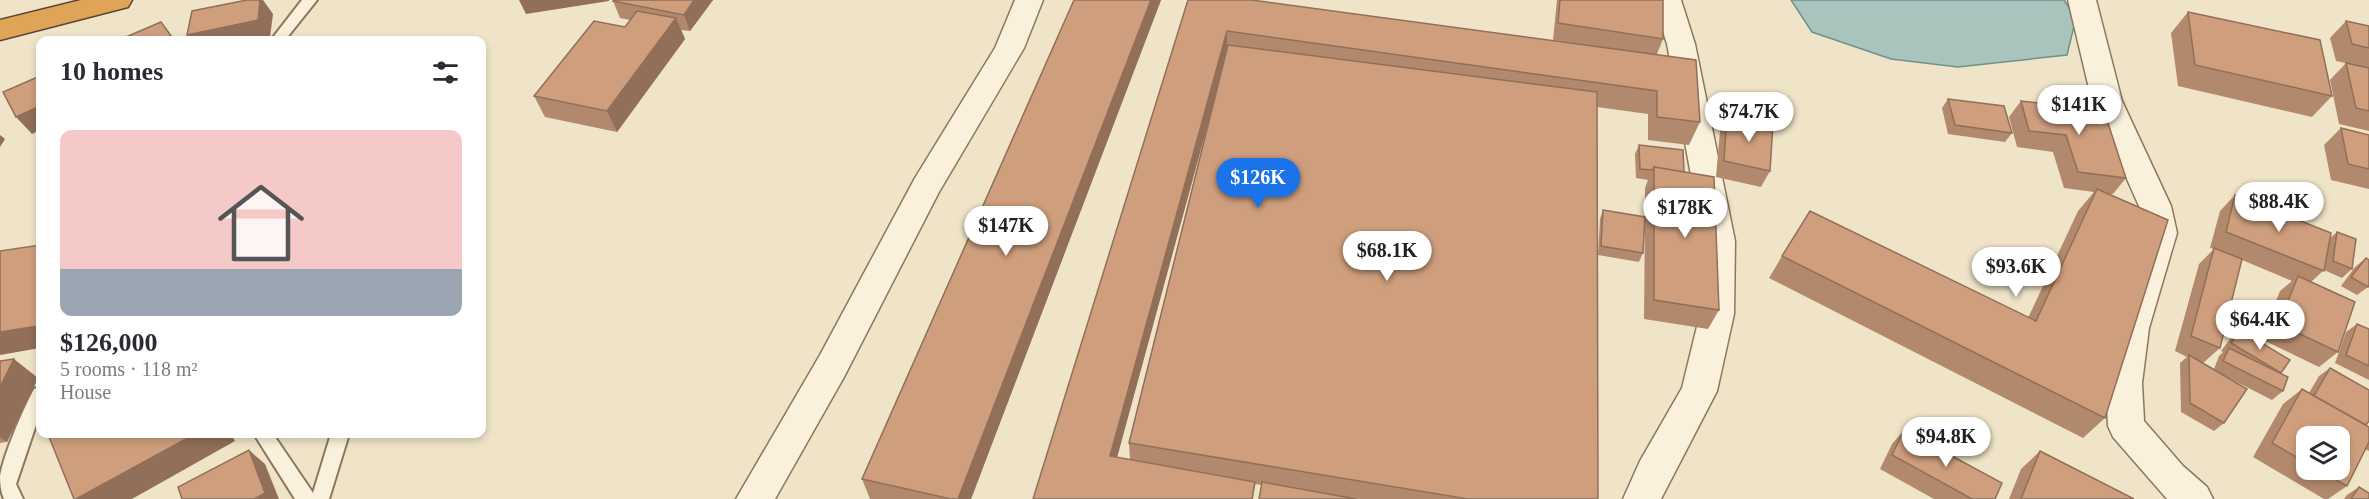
<!DOCTYPE html>
<html lang="en">
<head>
<meta charset="utf-8">
<style>
  body { margin:0; font-family:"Times New Roman",serif; background:#f2f2f3; color:#2b2b33; height:100vh; display:flex; flex-direction:column; font-size:22px; white-space:nowrap }
  * { box-sizing:border-box; margin:0 }
  p { font-size:20px; color:#7c7c81 }
  .icon { flex:none; width:33px; height:33px; fill:none; stroke:currentColor; stroke-width:2; stroke-linecap:round; stroke-linejoin:round }
  .map { position:relative; flex:1; overflow:hidden }
  .panel { position:absolute; left:36px; top:36px; width:450px; height:402px; display:flex; flex-direction:column; background:#fff; border-radius:12px; box-shadow:0 3px 9px #0003 }
  .panel>* { flex:none }
  .fabs { position:absolute; left:2296px; top:426px; display:grid; gap:12px }
  .fabs a { display:grid; place-items:center; width:54px; height:54px; border-radius:12px; background:#fff; box-shadow:0 3px 9px #0003; font-size:30px }
  .price { position:absolute; translate:-50% -51px; padding:0 14px; border-radius:21px; background:#fff; color:#222; font-size:20px; line-height:39px; filter:drop-shadow(0 2px 3px #0008) }
  .price::after { content:''; position:absolute; left:50%; top:36px; width:18px; height:14px; margin-left:-9px; background:inherit; clip-path:polygon(0 0,100% 0,50% 100%) }
  .price.on { background:#1a73e8; color:#fff }
  ul { padding:0; list-style:none }
  li { display:grid; align-content:center; gap:12px; height:318px; padding:0 24px }
  li+li { border-top:2px solid #e1e1e2 }
  li span { display:grid; place-items:center; height:186px; border-radius:12px; color:#555 }
  li>.icon { margin-inline-start:auto }
  span .icon { width:108px; height:108px; fill:#fffc; stroke-width:1 }
  li b { font-size:26px }
  h2 { display:flex; justify-content:space-between; align-items:center; height:72px; padding:0 24px; font-size:26px }
  .map>svg:first-child { display:block }
  .water { fill:#a9c4bc; stroke:#6f938a; stroke-width:1.5 }
  .lines { fill:none; stroke-linecap:round; stroke-linejoin:round }
  .lane-casing { stroke:#8d765c; stroke-width:4 }
  .street-casing { stroke:#8d765c; stroke-width:3 }
  .highway-casing { stroke:#5b4430; stroke-width:3 }
  .lane { fill:#faf1dc; fill-rule:evenodd }
  .street { fill:#faf1dc; fill-rule:evenodd }
  .highway { fill:#e0a458; fill-rule:evenodd }
  .wall { fill:#b2896c; fill-rule:evenodd }
  .shaded-wall { fill:#916f58 }
  .building { fill:#cf9f7d; stroke:#916f58; stroke-width:1.5 }
</style>
</head>
<body>
<div class="map">
<svg width="2369" height="499" viewBox="0 0 2369 499">
  <rect width="100%" height="100%" fill="#f0e4c8"/>
  <path class="water" d="M1791 0H2064L2076 18 2067 55 1958 67 1891 59 1812 32Z"/>
  <g class="lines">
    <defs>
      <g id="lane">
        <path d="M302 0H317L285 40H271Z"/>
        <path d="M40 386V413L16 484 23 499H4C1 492 0 485 0 476 5 451 22 412 34 389Z"/>
        <path d="M254 434H273L313 493 331 434H349L329 499H295Z"/>
      </g>
      <g id="street">
        <path d="M1015 0H1043L1024 48 939 192 844 377 775 499H736L820 355 915 178 995 48Z"/>
        <path d="M1653 0H1681L1695 44 1735 241 1734 314 1717 391 1661 499H1623L1640 461 1682 388 1700 314 1703 241 1667 44Z"/>
        <path d="M2068 0H2096L2122 101 2171 206 2177 233 2149 328 2142 383 2144 421 2183 466 2207 487 2213 499H2167L2113 437 2108 426 2106 383 2115 328 2145 233 2139 206 2092 101Z"/>
      </g>
      <path id="highway" d="M81 0H132L128 7 0 40V20Z"/>
    </defs>
    <use href="#lane" class="lane-casing"/>
    <use href="#street" class="street-casing"/>
    <use href="#highway" class="highway-casing"/>
    <use href="#lane" class="lane"/>
    <use href="#street" class="street"/>
    <use href="#highway" class="highway"/>
  </g>
  <g class="wall">
    <path d="M614 0H713L690 31 681 30 685 39 617 132 545 117 534 96 625 27 630 20 620 18 613 1Z"/>
    <path d="M1074 0H1161L971 499H870L862 479Z"/>
    <path d="M1188 0 1594 46 1553 40 1557 0H1663V39L1657 54 1700 122 1689 145 1648 140V114L1597 107 1598 499H1259L1262 485 1255 484 1253 499H1033ZM1212 107 1129 443 1130 460 1117 457Z"/>
    <path d="M2188 12 2332 96 2312 117 2178 86 2171 33Z"/>
    <path d="M2346 21 2369 26V68L2336 61 2330 38Z"/>
    <path d="M2346 63 2369 68V131L2339 124 2330 80Z"/>
    <path d="M1948 99 2012 133 2005 142 1948 134 1942 108Z"/>
    <path d="M2021 101 2126 178 2113 194H2109L2105 418 2083 438 1769 278 1782 256 2028 318 2078 211 2094 192 2064 188 2053 152 2017 147 2009 117Z"/>
    <path d="M1727 115 1770 171 1761 187 1716 177 1720 131Z"/>
    <path d="M2341 128 2369 135V189L2331 180 2324 145Z"/>
    <path d="M1639 145 1684 172 1719 310 1708 329 1644 319 1645 218 1643 253 1639 262 1598 255 1600 219 1603 210 1645 217V188L1648 180 1636 178 1635 154Z"/>
    <path d="M2235 195 2330 238 2337 232 2352 269 2342 278 2324 270 2311 282 2338 352 2319 367 2261 339 2280 291 2292 281 2242 260 2220 348 2203 363 2214 369 2219 356 2223 352 2221 351 2230 339 2240 330 2281 373 2280 374 2283 391 2272 400 2221 374 2224 423 2214 431 2181 412 2180 363 2187 357 2175 351 2199 264 2214 249 2210 248 2220 211Z"/>
    <path d="M2366 258 2368 287 2357 295 2341 286 2355 267Z"/>
    <path d="M2357 324 2369 329V380L2335 363 2346 332Z"/>
    <path d="M0 361 38 378 7 442 0 443Z"/>
    <path d="M2330 368 2366 425 2369 427V451L2365 449 2347 486 2328 499H2324L2253 457 2283 404 2302 389 2309 393 2319 376ZM2307 436 2340 470H2307Z"/>
    <path d="M1904 430 1995 499H1934L1880 469 1892 444Z"/>
    <path d="M2040 451 2134 499H2009L2021 469Z"/>
    <path d="M2359 487 2369 499H2344L2347 495Z"/>
  </g>
  <g class="shaded-wall">
    <path d="M260 0H263L273 14 270 37 252 40H192L187 35Z"/>
    <path d="M519 0H609V1L526 14Z"/>
    <path d="M694 0H713L690 31 684 15Z"/>
    <path d="M1151 0H1161L971 499H958Z"/>
    <path d="M676 18 685 39 617 132 607 111Z"/>
    <path d="M1227 31V54L1112 476 1110 456Z"/>
    <path d="M40 106V130L32 134 16 117Z"/>
    <path d="M0 135 5 139 0 147Z"/>
    <path d="M40 319V348L0 355V332Z"/>
    <path d="M14 359 38 378 7 442 0 437V387Z"/>
    <path d="M195 434H231L235 441 132 499H76Z"/>
    <path d="M249 450 265 464 279 499H254Z"/>
  </g>
  <g class="building">
    <path d="M247 0H260L258 20 187 35 192 11Z"/>
    <path d="M614 0H694L684 15 613 1Z"/>
    <path d="M1074 0H1151L958 499H951L862 479Z"/>
    <path d="M1188 0H1252L1696 60 1700 122 1657 117V91L1227 31 1110 456 1255 482 1252 499H1033Z"/>
    <path d="M1560 0H1663V39L1558 23Z"/>
    <path d="M637 11 676 18 607 111 534 96 594 21 625 27Z"/>
    <path d="M2188 12 2320 40 2332 96 2195 65Z"/>
    <path d="M2346 21 2369 26V48L2352 44Z"/>
    <path d="M161 22 174 40H119Z"/>
    <path d="M1228 45 1597 92 1598 499H1468L1129 443Z"/>
    <path d="M2346 63 2369 68V111L2356 108Z"/>
    <path d="M40 76V106L16 117 3 92Z"/>
    <path d="M1948 99 2004 106 2012 133 1955 125Z"/>
    <path d="M2021 101 2104 111 2126 178 2078 172 2066 135 2029 131Z"/>
    <path d="M1727 115 1773 124 1770 171 1724 161Z"/>
    <path d="M2341 128 2369 135V169L2348 164Z"/>
    <path d="M1639 145 1683 150 1684 172 1654 167 1652 170 1640 169Z"/>
    <path d="M1654 167 1714 177 1719 310 1654 300Z"/>
    <path d="M2097 189 2168 220 2105 418 1782 256 1810 211 2036 321Z"/>
    <path d="M2235 195 2331 233 2324 271 2226 232Z"/>
    <path d="M1603 210 1645 217 1643 253 1601 246Z"/>
    <path d="M2337 232 2356 239 2352 269 2333 261Z"/>
    <path d="M40 245V319L38 326 0 332V251Z"/>
    <path d="M2214 248 2242 259 2220 348 2191 336Z"/>
    <path d="M2366 258 2369 260V285L2368 287 2351 277Z"/>
    <path d="M2298 276 2355 302 2338 352 2279 324Z"/>
    <path d="M2357 324 2369 329V366L2346 355Z"/>
    <path d="M2240 330 2290 360 2281 373 2231 343Z"/>
    <path d="M2229 348 2288 377 2283 391 2223 361Z"/>
    <path d="M2189 355 2247 389 2224 423 2190 403Z"/>
    <path d="M14 359 0 387V361Z"/>
    <path d="M2330 368 2369 390V421L2366 425 2314 396Z"/>
    <path d="M2302 389 2369 427V442L2347 486 2318 470H2340V436H2307V463L2272 443Z"/>
    <path d="M1904 430 2002 483 1995 499H1972L1892 455Z"/>
    <path d="M56 434H195L76 499H74L49 437Z"/>
    <path d="M249 450 265 493 254 499H182L178 487Z"/>
    <path d="M2040 451 2134 499H2021Z"/>
    <path d="M1262 482 1356 499H1259Z"/>
    <path d="M2359 487 2369 493V499H2351Z"/>
  </g>
</svg>
<div class="fabs">
<a><svg class="icon" aria-label="layers" viewBox="0 0 24 24"><path d="M12 4l9 5-9 5-9-5zM3 14l9 5 9-5"/></svg></a>
</div>
<b class="price" style="left:2079px;top:136px">$141K</b>
<b class="price" style="left:1749px;top:143px">$74.7K</b>
<b class="price on" style="left:1258px;top:209px">$126K</b>
<b class="price" style="left:2279px;top:233px">$88.4K</b>
<b class="price" style="left:1685px;top:239px">$178K</b>
<b class="price" style="left:1006px;top:257px">$147K</b>
<b class="price" style="left:1387px;top:282px">$68.1K</b>
<b class="price" style="left:2016px;top:298px">$93.6K</b>
<b class="price" style="left:2260px;top:351px">$64.4K</b>
<b class="price" style="left:1946px;top:468px">$94.8K</b>
<section class="panel">
<h2>10 homes<svg class="icon" aria-label="filters" viewBox="0 0 24 24"><path d="M4 7h16M4 17h16"/><circle cx="9" cy="7" r="2"/><circle cx="15" cy="17" r="2"/></svg></h2>
<ul>
<li><span style="background:linear-gradient(#f6c9c9 75%,#9aa5b1 0)"><svg class="icon" aria-label="home" viewBox="0 0 24 24"><path d="M3 11l9-7 9 7M6 9v11h12V9"/></svg></span><div><b>$126,000</b><p>5 rooms · 118 m²</p><p>House</p></div></li>
</ul>
</section>
</div>
</body>
</html>
